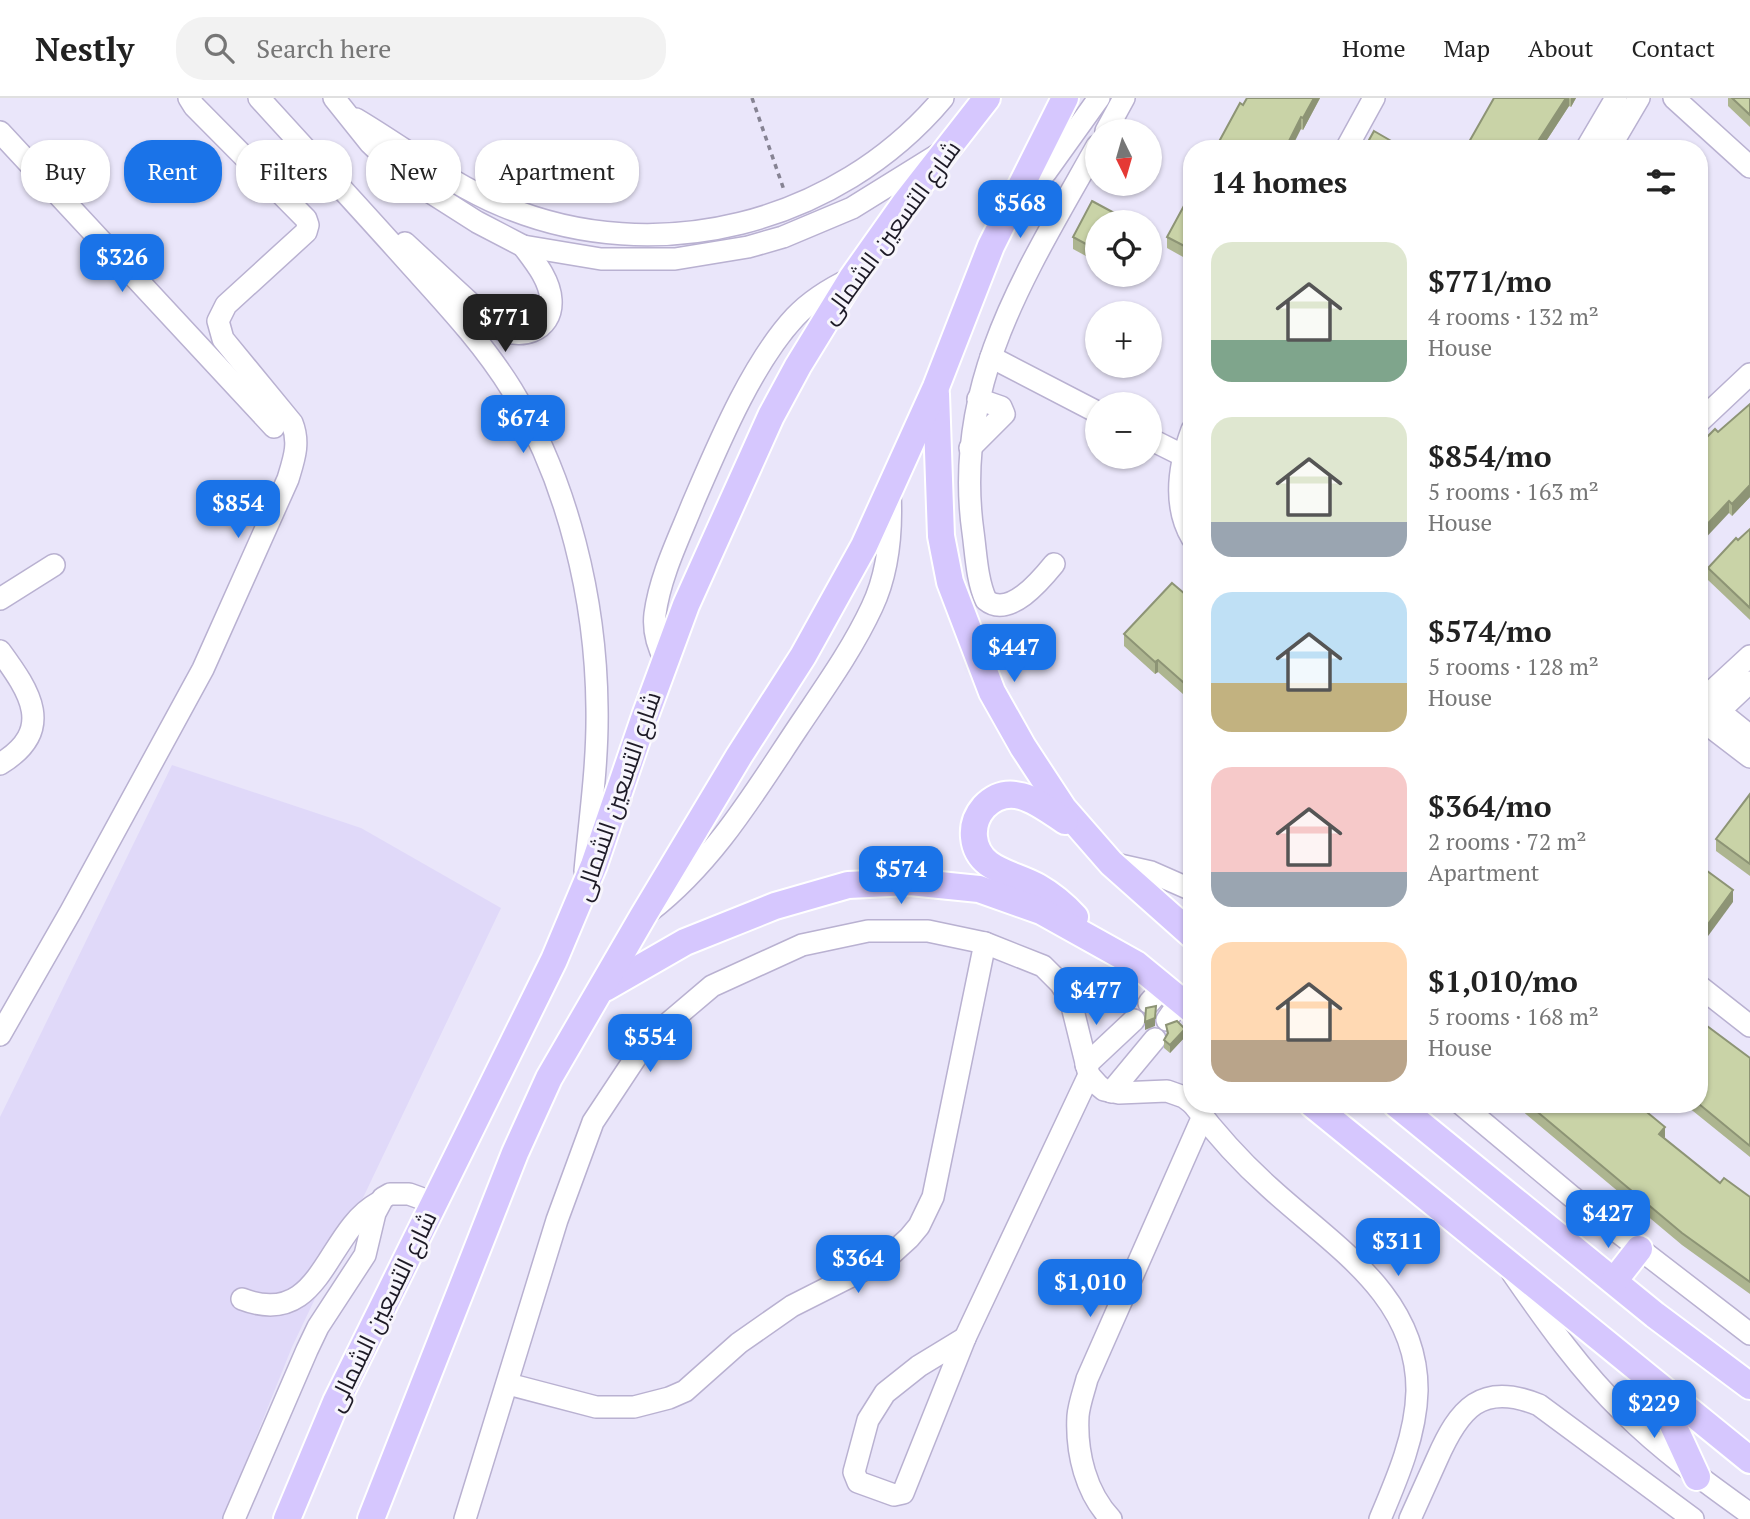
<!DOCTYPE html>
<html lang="en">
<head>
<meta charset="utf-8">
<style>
  body { margin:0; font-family:"PT Serif",Cairo,serif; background:#f2f2f2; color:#222; height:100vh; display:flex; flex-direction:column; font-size:26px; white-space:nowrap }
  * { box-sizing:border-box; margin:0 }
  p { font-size:23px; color:#767676 }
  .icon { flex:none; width:38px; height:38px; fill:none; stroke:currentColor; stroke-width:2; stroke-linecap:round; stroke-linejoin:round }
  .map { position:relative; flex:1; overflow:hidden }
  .side { position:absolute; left:1183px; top:42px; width:525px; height:973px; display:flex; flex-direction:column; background:#fff; border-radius:28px; box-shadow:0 2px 5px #0004 }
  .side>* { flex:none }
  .guide { position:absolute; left:21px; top:42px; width:665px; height:63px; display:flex; gap:14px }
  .needle { width:46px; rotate:175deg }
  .buttons { position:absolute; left:1085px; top:21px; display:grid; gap:14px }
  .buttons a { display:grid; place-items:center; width:77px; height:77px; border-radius:50%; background:#fff; box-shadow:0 2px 5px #0004; font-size:35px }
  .price { position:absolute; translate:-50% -60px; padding:0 16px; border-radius:14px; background:#1a73e8; color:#fff; font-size:23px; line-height:46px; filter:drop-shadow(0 2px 4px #0008) }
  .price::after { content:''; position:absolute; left:50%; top:42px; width:21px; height:16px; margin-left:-10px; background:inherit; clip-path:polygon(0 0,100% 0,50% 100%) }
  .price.current { background:#222; color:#fff }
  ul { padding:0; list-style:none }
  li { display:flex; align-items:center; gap:21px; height:175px; padding:0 28px }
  li span { display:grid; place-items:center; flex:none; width:196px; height:140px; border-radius:21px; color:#555 }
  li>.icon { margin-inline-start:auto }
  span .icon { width:84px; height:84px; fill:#fffc; stroke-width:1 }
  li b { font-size:30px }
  h2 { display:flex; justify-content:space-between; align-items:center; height:84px; padding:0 28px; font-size:30px }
  .tag { padding:0 24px; border-radius:28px; background:#fff; box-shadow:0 2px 5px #0004; font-size:24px; line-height:63px }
  .tag.current { background:#1a73e8; color:#fff }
  header { display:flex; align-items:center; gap:42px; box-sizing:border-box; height:98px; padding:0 35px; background:#fff; border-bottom:2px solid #e0e0e0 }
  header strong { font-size:33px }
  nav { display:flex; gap:38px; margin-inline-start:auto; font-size:24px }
  .search { width:490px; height:63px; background:#f2f2f2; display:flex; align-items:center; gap:18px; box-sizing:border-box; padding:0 24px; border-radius:28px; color:#767676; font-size:26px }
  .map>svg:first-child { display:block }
  .built { fill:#e0d9f9 }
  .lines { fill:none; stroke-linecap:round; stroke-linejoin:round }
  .minor-casing { stroke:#b9b1d1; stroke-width:24 }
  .major-casing { stroke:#fff; stroke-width:30 }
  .path { stroke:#868393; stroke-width:3.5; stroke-dasharray:5 5; stroke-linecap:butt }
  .minor { stroke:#fff; stroke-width:21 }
  .major { stroke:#d6c7fe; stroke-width:26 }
  .wall { fill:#adb590 }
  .shaded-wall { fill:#8d9475 }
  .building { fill:#c9d3a7; stroke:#8d9475; stroke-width:2 }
  .labels { text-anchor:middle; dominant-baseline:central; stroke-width:6; stroke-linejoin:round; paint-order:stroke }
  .street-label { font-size:24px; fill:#1d1a26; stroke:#f7f5fc }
</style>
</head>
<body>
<header>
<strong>Nestly</strong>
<div class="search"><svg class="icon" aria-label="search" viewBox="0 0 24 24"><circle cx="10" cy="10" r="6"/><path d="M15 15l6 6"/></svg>Search here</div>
<nav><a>Home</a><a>Map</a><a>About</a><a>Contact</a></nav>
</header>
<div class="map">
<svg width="1750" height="1421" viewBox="0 0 1750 1421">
  <rect width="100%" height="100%" fill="#eae6fa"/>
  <path class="built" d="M172 667 361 730 501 810 292 1249 223 1421H0V1019Z"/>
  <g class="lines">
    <defs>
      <g id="minor">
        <path d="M259 0C309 55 359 109 409 165 445 205 483 245 512 292 568 384 596 502 597 610 598 664 590 719 585 773"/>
        <path d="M334 0 370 45 392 66 422 89 477 124 523 148 601 161H675L748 149 783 139 852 110 939 56"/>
        <path d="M1674 0 1750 69"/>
        <path d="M356 21C405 50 450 86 503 108 656 172 837 126 943 0"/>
        <path d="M1106 33 1124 0"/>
        <path d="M0 34 274 329"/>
        <path d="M1346 51 1374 0"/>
        <path d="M1586 51 1616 0"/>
        <path d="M1609 51 1639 0"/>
        <path d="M1019 102 1046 74 1099 0"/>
        <path d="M405 145 495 228C518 244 553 234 551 202 550 182 535 164 523 148"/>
        <path d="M991 259 1097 314"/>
        <path d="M1699 324 1750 276"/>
        <path d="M1192 332C1179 367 1172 406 1192 440"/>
        <path d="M1150 341 1182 357"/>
        <path d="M970 350 1004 316 1001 309 978 301"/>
        <path d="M1054 466C1041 482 1009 521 986 502 977 483 976 456 973 434 952 285 1027 173 1097 48"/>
        <path d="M0 501 54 467"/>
        <path d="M0 553C30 594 56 632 0 666"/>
        <path d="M665 562C657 547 653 533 655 516 660 478 679 440 693 405 718 347 752 265 795 219 811 202 831 190 852 180"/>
        <path d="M1699 605 1750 558"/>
        <path d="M1709 605 1750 638"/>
        <path d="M1699 620 1750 659"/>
        <path d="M1699 632 1750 584"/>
        <path d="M1111 765 1151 774 1192 792"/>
        <path d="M650 813C713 764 753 697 797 631 823 592 852 552 872 509 889 473 892 432 890 394"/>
        <path d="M1699 888 1750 928"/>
        <path d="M1149 905 1164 888"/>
        <path d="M1167 922 1180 903"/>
        <path d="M0 937 71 813 203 571 288 381C294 361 300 345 292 325L223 241 218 223 226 207 306 134 308 127 306 121 194 8 189 0"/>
        <path d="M1086 967 1134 922"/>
        <path d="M1111 994 1155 941"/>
        <path d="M1193 1006C1216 1036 1241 1064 1269 1089 1332 1147 1418 1197 1417 1293 1416 1337 1397 1381 1380 1421"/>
        <path d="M1461 1006 1571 1098 1750 1236"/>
        <path d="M1513 1176C1547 1225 1581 1273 1624 1315 1662 1353 1707 1385 1750 1416"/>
        <path d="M242 1201C322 1232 325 1134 378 1105"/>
        <path d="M965 1240 903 1395 894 1397 858 1384 854 1374 868 1322 885 1295 919 1268Z"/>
        <path d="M965 1240 1089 977"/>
        <path d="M508 1286 596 1309H634L669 1300 685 1293 739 1245 792 1208 887 1160 909 1140 919 1128 933 1099 985 845"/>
        <path d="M234 1421 307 1252 318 1229 365 1157 375 1115 383 1100 390 1096H409L434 1105"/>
        <path d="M465 1421 557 1122 593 1024 646 944 712 888 802 847 868 833H928L985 845 1043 868 1060 885 1070 900 1089 977 1098 987 1104 992 1119 995 1167 993 1184 999 1192 1005"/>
        <path d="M1111 1421C1086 1395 1076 1355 1078 1318 1079 1306 1084 1293 1087 1281L1203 1018"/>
        <path d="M1410 1421C1419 1401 1428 1381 1437 1361 1459 1311 1481 1283 1539 1307L1693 1421"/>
      </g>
      <g id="major">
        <path d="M936 296 941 438 950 484 992 594 1023 649 1063 710 1111 765 1192 837"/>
        <path d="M1065 723C1041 707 1011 681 984 709 977 717 973 728 974 739 977 773 1014 775 1038 789 1052 797 1064 807 1075 819"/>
        <path d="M605 890 685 844 775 808 848 787 910 784 979 791 1041 813 1136 866 1192 912"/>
        <path d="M1312 1006 1750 1362"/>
        <path d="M1396 1006 1655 1217 1750 1288"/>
        <path d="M1614 1183 1639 1151"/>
        <path d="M1656 1290 1697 1379"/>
        <path d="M287 1421 336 1304 554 862 594 767 645 618 686 507 771 318 798 268 852 180 905 105 987 0"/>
        <path d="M371 1421 515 1055 549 980 643 818 739 658 803 558 864 448 936 289 991 148 1065 0"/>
      </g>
    </defs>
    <use href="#minor" class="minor-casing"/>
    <use href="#major" class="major-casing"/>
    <path class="path" d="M752 0 784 92"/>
    <use href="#minor" class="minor"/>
    <use href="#major" class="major"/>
  </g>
  <g class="wall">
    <path d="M1247 0H1320L1303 32 1243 7Z"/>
    <path d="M1494 0H1576L1571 9 1569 8 1541 51H1465Z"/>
    <path d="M1728 0H1750V29L1728 8Z"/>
    <path d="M1192 93V164L1167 150V139Z"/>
    <path d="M1097 124V164L1073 151V139Z"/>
    <path d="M1750 306V399L1732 418 1729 415 1718 334Z"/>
    <path d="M1750 431V522L1708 482V470Z"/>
    <path d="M1192 502V604L1158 574 1155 576 1124 548V536Z"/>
    <path d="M1750 696V778L1716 753V741Z"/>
    <path d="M1166 927 1185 939 1170 955 1164 950V942L1167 937Z"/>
    <path d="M1750 960V1059L1688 1009 1686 1013 1676 1006H1699Z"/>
    <path d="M1514 1006H1637L1665 1041 1720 1085 1750 1099V1196L1682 1147Z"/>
  </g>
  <g class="shaded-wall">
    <path d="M1314 0H1320L1303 32V20Z"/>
    <path d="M1566 0H1569V8L1541 51H1533Z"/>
    <path d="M1571 0H1576L1571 9Z"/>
    <path d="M1301 19V31L1291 51H1285Z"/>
    <path d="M1750 387V399L1732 418V406Z"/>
    <path d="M1729 403V415L1699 447V435Z"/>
    <path d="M1158 562V574L1155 576V564Z"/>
    <path d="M1733 792V804L1700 849V837Z"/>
    <path d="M1155 920V928L1145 932V924Z"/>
    <path d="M1185 931V939L1170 955V947Z"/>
    <path d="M1665 1029V1040L1659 1036Z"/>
  </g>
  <g class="building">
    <path d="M1247 0H1314L1303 20 1301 19 1285 51H1215L1240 5 1243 7Z"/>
    <path d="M1494 0H1566L1533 51H1465Z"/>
    <path d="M1732 0H1750V17Z"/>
    <path d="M1374 33 1405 51H1364Z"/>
    <path d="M1192 93V152L1167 139Z"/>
    <path d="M1092 103 1131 124H1097V152L1073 139Z"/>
    <path d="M1750 306V387L1732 406 1729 403 1699 435V347L1715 331 1718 334Z"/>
    <path d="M1750 431V510L1708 470 1736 440 1738 442Z"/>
    <path d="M1172 485 1192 502V592L1158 562 1155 564 1124 536Z"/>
    <path d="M1750 696V766L1716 741Z"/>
    <path d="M1699 767 1733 792 1700 837H1699Z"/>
    <path d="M1156 908 1155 920 1145 924 1146 910Z"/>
    <path d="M1699 922 1750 960V1048L1699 1006Z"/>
    <path d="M1177 923 1185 931 1170 947 1164 942 1168 935 1166 927Z"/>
    <path d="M1528 1006H1637L1665 1029 1659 1036 1720 1085 1724 1080 1750 1099V1184L1682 1135Z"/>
  </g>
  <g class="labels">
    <g class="street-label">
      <text transform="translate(890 134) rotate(-54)">شارع التسعين الشمالى</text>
      <text transform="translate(617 698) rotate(-71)">شارع التسعين الشمالى</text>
      <text transform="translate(381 1213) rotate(-64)">شارع التسعين الشمالى</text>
    </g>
  </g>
</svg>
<div class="buttons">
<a><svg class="needle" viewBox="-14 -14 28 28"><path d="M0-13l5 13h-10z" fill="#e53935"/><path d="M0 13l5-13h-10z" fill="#767676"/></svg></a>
<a><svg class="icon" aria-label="locate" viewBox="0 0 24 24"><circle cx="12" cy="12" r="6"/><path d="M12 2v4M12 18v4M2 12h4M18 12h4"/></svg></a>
<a>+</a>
<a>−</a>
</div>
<b class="price" style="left:1020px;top:142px">$568</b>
<b class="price" style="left:122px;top:196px">$326</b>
<b class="price current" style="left:505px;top:256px">$771</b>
<b class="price" style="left:523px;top:357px">$674</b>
<b class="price" style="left:238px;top:442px">$854</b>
<b class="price" style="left:1014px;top:586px">$447</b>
<b class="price" style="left:901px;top:808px">$574</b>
<b class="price" style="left:1096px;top:929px">$477</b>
<b class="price" style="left:650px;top:976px">$554</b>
<b class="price" style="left:1608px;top:1152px">$427</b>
<b class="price" style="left:1398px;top:1180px">$311</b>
<b class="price" style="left:858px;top:1197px">$364</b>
<b class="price" style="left:1090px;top:1221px">$1,010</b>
<b class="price" style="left:1654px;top:1342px">$229</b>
<div class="guide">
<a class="tag">Buy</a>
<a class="tag current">Rent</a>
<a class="tag">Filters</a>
<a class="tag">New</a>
<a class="tag">Apartment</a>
</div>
<section class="side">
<h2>14 homes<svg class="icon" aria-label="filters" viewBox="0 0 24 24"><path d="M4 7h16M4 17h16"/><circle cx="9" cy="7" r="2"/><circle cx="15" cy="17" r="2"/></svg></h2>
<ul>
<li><span style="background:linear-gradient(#dfe7d0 70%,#7fa58c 0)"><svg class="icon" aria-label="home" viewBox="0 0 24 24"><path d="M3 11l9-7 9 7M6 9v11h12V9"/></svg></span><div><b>$771/mo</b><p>4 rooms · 132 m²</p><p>House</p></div></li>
<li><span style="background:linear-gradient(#dfe7d0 75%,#9aa5b1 0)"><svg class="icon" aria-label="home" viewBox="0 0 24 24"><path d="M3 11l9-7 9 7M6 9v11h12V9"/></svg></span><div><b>$854/mo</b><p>5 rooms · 163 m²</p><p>House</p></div></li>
<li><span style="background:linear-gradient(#bfe0f5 65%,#c2b280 0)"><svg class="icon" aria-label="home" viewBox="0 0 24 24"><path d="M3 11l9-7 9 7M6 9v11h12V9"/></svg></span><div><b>$574/mo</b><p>5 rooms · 128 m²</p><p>House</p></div></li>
<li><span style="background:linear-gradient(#f6c9c9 75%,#9aa5b1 0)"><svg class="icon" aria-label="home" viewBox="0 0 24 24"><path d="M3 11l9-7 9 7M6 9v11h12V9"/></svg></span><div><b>$364/mo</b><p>2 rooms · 72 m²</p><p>Apartment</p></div></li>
<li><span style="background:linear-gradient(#ffd9b3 70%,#b9a48a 0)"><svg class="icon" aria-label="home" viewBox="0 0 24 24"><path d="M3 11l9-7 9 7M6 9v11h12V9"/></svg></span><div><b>$1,010/mo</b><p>5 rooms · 168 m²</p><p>House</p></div></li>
</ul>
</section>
</div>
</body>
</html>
